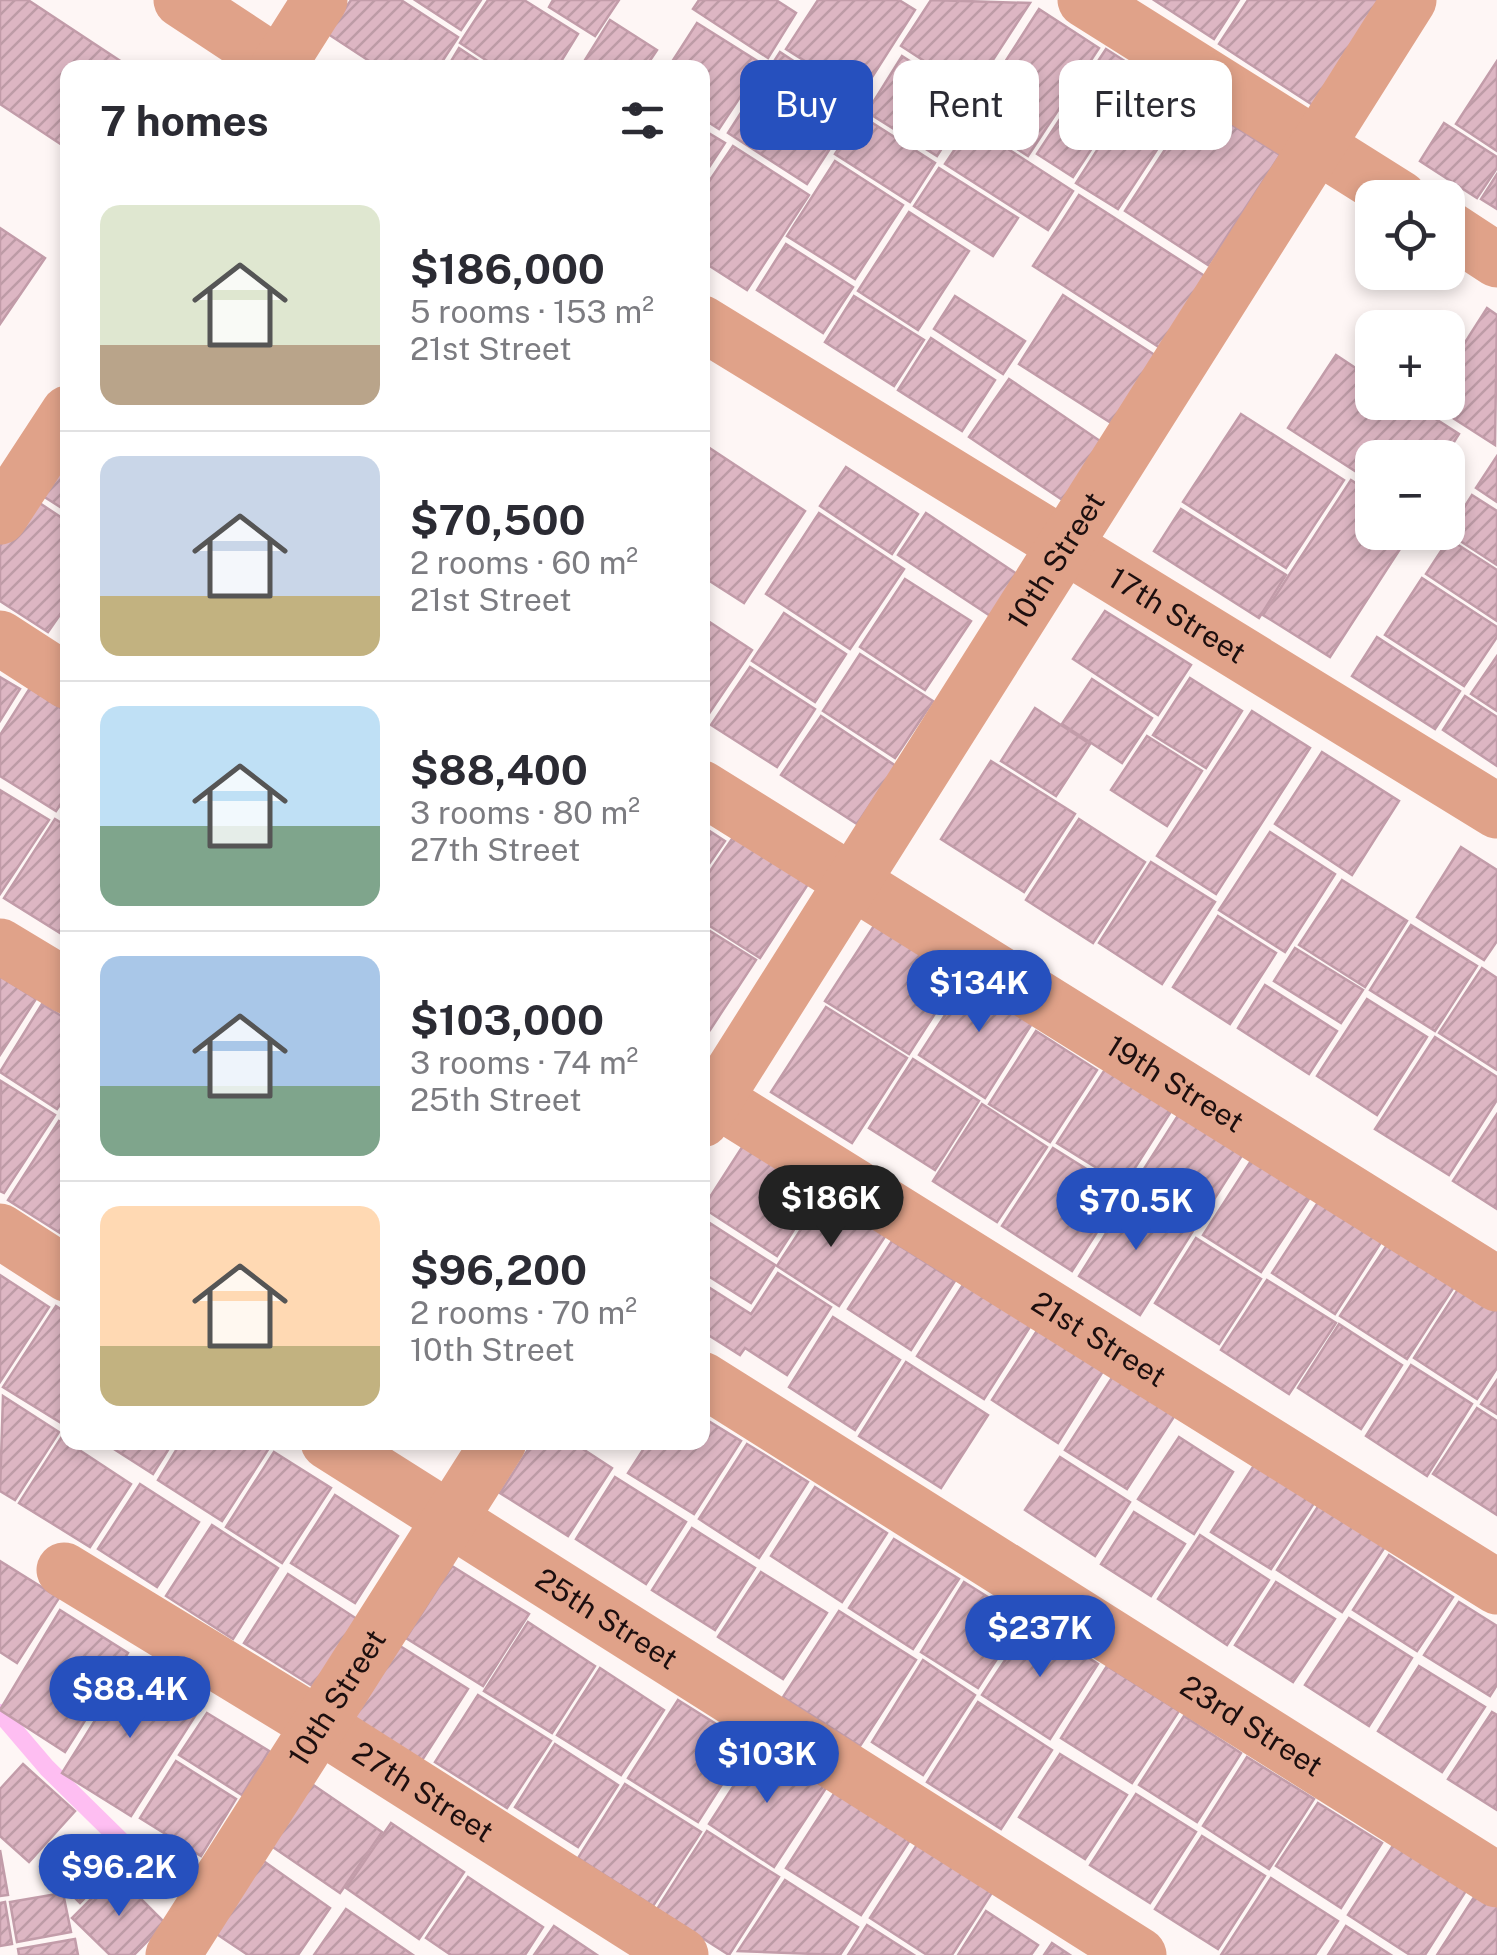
<!DOCTYPE html>
<html lang="en">
<head>
<meta charset="utf-8">
<style>
  body { margin:0; font-family:"Public Sans",sans-serif; background:#f7f7f7; color:#2b2b33; height:100vh; display:flex; flex-direction:column; font-size:38px; white-space:nowrap }
  * { box-sizing:border-box; margin:0 }
  p { font-size:32px; color:#7c7c81 }
  .icon { flex:none; width:55px; height:55px; fill:none; stroke:currentColor; stroke-width:2; stroke-linecap:round; stroke-linejoin:round }
  .map { position:relative; flex:1; overflow:hidden }
  .drawer { position:absolute; left:60px; top:60px; width:650px; height:1390px; display:flex; flex-direction:column; background:#fff; border-radius:20px; box-shadow:0 5px 15px #0003 }
  .drawer>* { flex:none }
  .banner { position:absolute; left:740px; top:60px; width:605px; height:90px; display:flex; gap:20px }
  .fabs { position:absolute; left:1355px; top:180px; display:grid; gap:20px }
  .fabs a { display:grid; place-items:center; width:110px; height:110px; border-radius:20px; background:#fff; box-shadow:0 5px 15px #0003; font-size:50px }
  .price { position:absolute; translate:-50% -85px; padding:0 22px; border-radius:35px; background:#2650be; color:#fff; font-size:32px; line-height:65px; filter:drop-shadow(0 2px 5px #0008) }
  .price::after { content:''; position:absolute; left:50%; top:60px; width:30px; height:22px; margin-left:-15px; background:inherit; clip-path:polygon(0 0,100% 0,50% 100%) }
  .price.current { background:#222; color:#fff }
  ul { padding:0; list-style:none }
  li { display:flex; align-items:center; gap:30px; height:250px; padding:0 40px }
  li+li { border-top:2px solid #e1e1e2 }
  li span { display:grid; place-items:center; flex:none; width:280px; height:200px; border-radius:20px; color:#555 }
  li>.icon { margin-inline-start:auto }
  span .icon { width:120px; height:120px; fill:#fffc; stroke-width:1 }
  li b { font-size:42px }
  h2 { display:flex; justify-content:space-between; align-items:center; height:120px; padding:0 40px; font-size:42px }
  .chip { padding:0 35px; border-radius:20px; background:#fff; box-shadow:0 5px 15px #0003; font-size:35px; line-height:90px }
  .chip.current { background:#2650be; color:#fff }
  .map>svg:first-child { display:block }
  .lines { fill:none; stroke-linecap:round; stroke-linejoin:round }
  .stream { stroke:#febef2; stroke-width:18 }
  .building { fill:url(#building-hatch); stroke:#c29ca9; stroke-width:2.5 }
  .minor { stroke:#e0a289; stroke-width:55 }
  .tertiary { stroke:#e0a289; stroke-width:55 }
  .labels { text-anchor:middle; dominant-baseline:central; stroke-width:10; stroke-linejoin:round; paint-order:stroke }
  .street-label { font-size:30px; fill:#1d0f0f; stroke:#fff }
</style>
</head>
<body>
<div class="map">
<svg width="1497" height="1955" viewBox="0 0 1497 1955">
  <defs>
    <pattern id="building-hatch" width="6" height="6" patternUnits="userSpaceOnUse" patternTransform="scale(2.5)"><rect width="6" height="6" fill="#ddb6c3"/><path d="M-1 1l2-2M0 6l6-6M5 7l2-2" fill="none" stroke="#bd9ba6"/></pattern>
  </defs>
  <rect width="100%" height="100%" fill="#fef6f5"/>
  <g class="lines">
    <path class="stream" d="M0 1713 47 1768 170 1889"/>
  </g>
  <g class="building">
    <path d="M0 0H28L131 68H68V149L0 104Z"/>
    <path d="M351 0H401L458 37 438 68H380L328 34Z"/>
    <path d="M415 0H481L461 30Z"/>
    <path d="M488 0H524L578 34 557 68H498L460 43Z"/>
    <path d="M553 0H619L595 36 549 7Z"/>
    <path d="M699 0H776L796 13 768 58 693 9Z"/>
    <path d="M818 0H899L915 10 860 96 786 49Z"/>
    <path d="M931 0 1030 3 972 92 901 46Z"/>
    <path d="M1154 0H1239L1214 39Z"/>
    <path d="M1248 0H1394L1322 111 1219 44Z"/>
    <path d="M1039 9 1099 48 1028 156 969 118Z"/>
    <path d="M610 20 657 50 645 68H580Z"/>
    <path d="M697 23 762 64 719 129 702 118V68H668Z"/>
    <path d="M459 48 489 68H447Z"/>
    <path d="M1106 49 1142 72 1073 177 1037 154Z"/>
    <path d="M780 52 859 104 807 184 728 133Z"/>
    <path d="M902 56 972 101 937 156 867 112Z"/>
    <path d="M1497 61V151L1456 124Z"/>
    <path d="M1146 74 1189 101 1118 209 1076 183Z"/>
    <path d="M1196 102 1280 155 1208 265 1125 211Z"/>
    <path d="M860 115 935 163 910 202 835 154Z"/>
    <path d="M1444 123 1497 157V168L1477 198 1420 161Z"/>
    <path d="M971 125 1073 191 1048 230 945 164Z"/>
    <path d="M702 129 725 143 702 178Z"/>
    <path d="M733 146 809 195 747 290 702 261V192Z"/>
    <path d="M835 161 903 205 855 279 787 236Z"/>
    <path d="M939 168 1018 218 993 256 914 206Z"/>
    <path d="M1497 174V209L1481 199Z"/>
    <path d="M1079 195 1211 280 1165 351 1033 266Z"/>
    <path d="M909 212 969 251 918 330 858 291Z"/>
    <path d="M0 228 45 258 0 324Z"/>
    <path d="M786 244 853 287 823 333 757 290Z"/>
    <path d="M1063 295 1164 361 1119 428 1019 364Z"/>
    <path d="M854 296 924 340 894 386 825 342Z"/>
    <path d="M955 296 1025 341 1003 374 934 329Z"/>
    <path d="M1487 308 1497 315 1495 445 1428 402H1448V369Z"/>
    <path d="M931 338 995 380 962 431 898 390Z"/>
    <path d="M1372 340V368L1360 360Z"/>
    <path d="M1336 355 1372 379V402H1409L1459 434 1444 458H1372V482L1288 428Z"/>
    <path d="M1009 379 1103 443 1064 501 969 437Z"/>
    <path d="M1241 414 1344 480 1286 568 1183 502Z"/>
    <path d="M68 442V512L35 491Z"/>
    <path d="M702 443 805 511 744 603 702 576Z"/>
    <path d="M1497 456V502L1476 488Z"/>
    <path d="M846 467 918 514 892 554 820 506Z"/>
    <path d="M1351 480 1372 494V532H1411L1330 657 1263 615Z"/>
    <path d="M1472 495 1497 511V565L1448 533Z"/>
    <path d="M32 498 68 522V603L48 632 0 601V546Z"/>
    <path d="M1181 509 1286 575 1259 618 1154 551Z"/>
    <path d="M819 513 904 569 850 649 766 594Z"/>
    <path d="M926 513 1026 580 998 621 898 555Z"/>
    <path d="M1449 539 1497 570V621L1426 574Z"/>
    <path d="M1422 578 1497 627V637L1464 686 1385 635Z"/>
    <path d="M905 579 971 621 925 690 860 647Z"/>
    <path d="M1105 611 1191 665 1158 715 1073 659Z"/>
    <path d="M784 613 846 654 815 702 752 661Z"/>
    <path d="M702 617 752 650 702 724Z"/>
    <path d="M1377 637 1460 691 1435 729 1352 676Z"/>
    <path d="M860 654 933 701 895 758 823 711Z"/>
    <path d="M1497 656V711L1471 694Z"/>
    <path d="M750 667 815 709 777 767 711 725Z"/>
    <path d="M0 677 20 689 0 721Z"/>
    <path d="M1190 678 1242 711 1206 768 1153 735Z"/>
    <path d="M1092 679 1152 718 1122 763 1062 724Z"/>
    <path d="M30 688 68 713V793L56 811 0 776V735Z"/>
    <path d="M1465 696 1497 717V766L1443 730Z"/>
    <path d="M1035 708 1090 744 1056 796 1001 761Z"/>
    <path d="M1252 711 1310 748 1216 894 1157 856Z"/>
    <path d="M821 716 896 766 857 824 781 775Z"/>
    <path d="M1147 736 1202 771 1167 826 1111 790Z"/>
    <path d="M1322 752 1399 801 1352 875 1275 824Z"/>
    <path d="M991 761 1075 814 1024 892 941 839Z"/>
    <path d="M0 790 49 820 0 894Z"/>
    <path d="M55 819 68 827V938L4 898Z"/>
    <path d="M1079 819 1145 862 1093 943 1026 900Z"/>
    <path d="M702 826 725 841 702 874Z"/>
    <path d="M1270 832 1335 874 1285 952 1219 910Z"/>
    <path d="M734 836 808 884 760 958 702 921V883Z"/>
    <path d="M1461 847 1497 870V941L1484 960 1417 917Z"/>
    <path d="M1151 862 1215 902 1162 984 1099 943Z"/>
    <path d="M1342 880 1407 921 1365 987 1299 945Z"/>
    <path d="M881 915 965 967 909 1054 825 1001Z"/>
    <path d="M1218 916 1276 953 1230 1024 1173 987Z"/>
    <path d="M1411 925 1477 966 1435 1031 1370 990Z"/>
    <path d="M702 926 756 960 710 1030 702 1025Z"/>
    <path d="M1295 948 1363 990 1341 1023 1274 981Z"/>
    <path d="M1482 968 1497 978V1070L1439 1033Z"/>
    <path d="M973 972 1038 1014 985 1098 919 1055Z"/>
    <path d="M0 976 36 999 0 1055Z"/>
    <path d="M1265 985 1337 1031 1309 1074 1238 1028Z"/>
    <path d="M1367 999 1427 1037 1377 1115 1317 1076Z"/>
    <path d="M42 1004 68 1020V1093L57 1109 0 1072Z"/>
    <path d="M826 1007 907 1058 852 1143 771 1092Z"/>
    <path d="M1036 1031 1097 1070 1050 1142 989 1104Z"/>
    <path d="M1435 1037 1497 1077V1100L1449 1175 1375 1129Z"/>
    <path d="M913 1059 979 1101 935 1170 869 1128Z"/>
    <path d="M1106 1068 1172 1110 1124 1185 1057 1143Z"/>
    <path d="M1 1081 55 1115 4 1193 0 1191Z"/>
    <path d="M1186 1103 1250 1143 1197 1226 1133 1186Z"/>
    <path d="M982 1104 1047 1147 997 1222 933 1181Z"/>
    <path d="M1497 1114V1209L1453 1181Z"/>
    <path d="M59 1121 68 1126V1238L8 1200Z"/>
    <path d="M748 1138 823 1185 777 1256 703 1208Z"/>
    <path d="M1053 1148 1123 1192 1072 1271 1002 1226Z"/>
    <path d="M1258 1150 1316 1188 1261 1272 1203 1235Z"/>
    <path d="M1326 1190 1389 1230 1335 1314 1272 1273Z"/>
    <path d="M1132 1192 1193 1231 1140 1315 1079 1276Z"/>
    <path d="M824 1194 886 1235 839 1306 777 1266Z"/>
    <path d="M702 1218 775 1265 751 1303 702 1272Z"/>
    <path d="M1395 1233 1461 1276 1407 1359 1340 1316Z"/>
    <path d="M1196 1238 1261 1279 1219 1344 1155 1303Z"/>
    <path d="M892 1241 955 1281 911 1350 848 1309Z"/>
    <path d="M778 1273 831 1307 787 1375 745 1348 740 1355 702 1331V1283L751 1314Z"/>
    <path d="M0 1275 49 1307 0 1382Z"/>
    <path d="M968 1277 1035 1319 984 1399 917 1356Z"/>
    <path d="M1267 1280 1336 1323 1289 1394 1221 1350Z"/>
    <path d="M1464 1280 1497 1301V1368L1477 1399 1414 1358Z"/>
    <path d="M56 1306 68 1314 66 1426 3 1387Z"/>
    <path d="M833 1317 900 1360 855 1430 789 1387Z"/>
    <path d="M1042 1323 1107 1365 1058 1443 992 1400Z"/>
    <path d="M1339 1324 1402 1365 1361 1429 1298 1388Z"/>
    <path d="M906 1362 988 1415 941 1488 859 1436Z"/>
    <path d="M1411 1365 1472 1404 1427 1476 1366 1436Z"/>
    <path d="M1117 1370 1179 1409 1127 1489 1065 1450Z"/>
    <path d="M1497 1380V1414L1481 1404Z"/>
    <path d="M3 1396 59 1432 15 1500 0 1491Z"/>
    <path d="M1477 1408 1497 1421V1515L1433 1474Z"/>
    <path d="M702 1417 741 1441 694 1514 628 1473 648 1442H702Z"/>
    <path d="M1179 1437 1233 1472 1194 1534 1138 1499Z"/>
    <path d="M61 1438 131 1484 90 1547 19 1503Z"/>
    <path d="M103 1442H173L153 1474Z"/>
    <path d="M181 1442H261L269 1448 222 1521 158 1480Z"/>
    <path d="M533 1442H572L612 1468 568 1536 500 1493Z"/>
    <path d="M747 1444 808 1482 759 1558 699 1519Z"/>
    <path d="M274 1452 331 1488 282 1563 226 1527Z"/>
    <path d="M1262 1453 1322 1491 1271 1569 1211 1532Z"/>
    <path d="M1060 1457 1130 1502 1095 1556 1025 1510Z"/>
    <path d="M615 1477 686 1522 646 1584 576 1539Z"/>
    <path d="M140 1484 199 1522 157 1587 98 1549Z"/>
    <path d="M815 1487 887 1533 842 1602 771 1556Z"/>
    <path d="M1326 1494 1392 1536 1342 1612 1277 1570Z"/>
    <path d="M335 1495 398 1536 355 1603 291 1563Z"/>
    <path d="M1134 1512 1185 1544 1151 1596 1101 1564Z"/>
    <path d="M212 1525 278 1568 233 1639 166 1596Z"/>
    <path d="M692 1528 755 1568 715 1630 652 1590Z"/>
    <path d="M1200 1535 1269 1580 1227 1645 1158 1599Z"/>
    <path d="M894 1539 959 1579 913 1649 849 1608Z"/>
    <path d="M1389 1555 1453 1597 1417 1651 1353 1610Z"/>
    <path d="M0 1561 59 1598 17 1663 0 1652Z"/>
    <path d="M452 1566 529 1614 483 1686 406 1638Z"/>
    <path d="M761 1572 827 1613 783 1679 718 1637Z"/>
    <path d="M288 1574 357 1619 314 1687 244 1643Z"/>
    <path d="M964 1582 1023 1619 978 1688 921 1652Z"/>
    <path d="M1276 1582 1335 1619 1293 1682 1235 1645Z"/>
    <path d="M1459 1602 1497 1626V1685L1490 1696 1424 1655Z"/>
    <path d="M60 1610 128 1653 65 1752 0 1710Z"/>
    <path d="M839 1611 916 1660 860 1746 783 1697Z"/>
    <path d="M1349 1618 1412 1658 1369 1726 1305 1685Z"/>
    <path d="M1031 1621 1098 1664 1050 1739 982 1695Z"/>
    <path d="M528 1622 595 1666 552 1733 484 1691Z"/>
    <path d="M400 1646 468 1689 417 1768 349 1725Z"/>
    <path d="M923 1660 975 1695 923 1775 872 1742Z"/>
    <path d="M129 1666 199 1710 131 1816 62 1773Z"/>
    <path d="M1107 1666 1179 1711 1132 1783 1061 1738Z"/>
    <path d="M1419 1666 1485 1707 1442 1772 1378 1731Z"/>
    <path d="M600 1668 664 1710 621 1775 557 1735Z"/>
    <path d="M478 1695 551 1741 507 1808 435 1762Z"/>
    <path d="M678 1700 748 1744 698 1822 628 1778Z"/>
    <path d="M978 1702 1052 1750 1001 1829 927 1782Z"/>
    <path d="M1492 1712 1497 1715V1810L1448 1779Z"/>
    <path d="M207 1713 269 1751 242 1795 179 1755Z"/>
    <path d="M1184 1716 1241 1753 1197 1822 1139 1785Z"/>
    <path d="M555 1744 618 1785 578 1847 515 1807Z"/>
    <path d="M760 1745 826 1788 774 1867 709 1824Z"/>
    <path d="M1060 1754 1127 1795 1085 1859 1019 1817Z"/>
    <path d="M1247 1757 1314 1799 1269 1869 1203 1826Z"/>
    <path d="M176 1761 236 1799 201 1856 140 1818Z"/>
    <path d="M23 1764 75 1811 29 1862 0 1836V1789Z"/>
    <path d="M306 1780 382 1832 340 1893 264 1841Z"/>
    <path d="M625 1784 701 1832 653 1906 578 1858Z"/>
    <path d="M835 1792 910 1840 861 1915 786 1868Z"/>
    <path d="M1136 1794 1196 1832 1150 1903 1090 1865Z"/>
    <path d="M1318 1803 1382 1843 1341 1908 1276 1866Z"/>
    <path d="M391 1823 464 1872 419 1939 346 1888Z"/>
    <path d="M707 1831 779 1877 729 1955 657 1909Z"/>
    <path d="M1202 1836 1265 1876 1218 1949 1155 1909Z"/>
    <path d="M1398 1838 1471 1883 1425 1955H1410L1348 1915Z"/>
    <path d="M920 1840 995 1888 952 1955H927L870 1918Z"/>
    <path d="M86 1847 111 1871 80 1903 55 1878Z"/>
    <path d="M0 1850 8 1895 0 1896Z"/>
    <path d="M255 1855 330 1908 298 1955H248L206 1927Z"/>
    <path d="M116 1874 165 1923 134 1955H110L72 1918Z"/>
    <path d="M468 1877 543 1927 525 1955H451L426 1938Z"/>
    <path d="M1271 1878 1338 1921 1315 1955H1221Z"/>
    <path d="M785 1880 858 1927 840 1955 738 1951Z"/>
    <path d="M1478 1891 1497 1903V1955H1437Z"/>
    <path d="M63 1893 71 1932 17 1942 10 1902Z"/>
    <path d="M5 1902 12 1944 0 1946V1903Z"/>
    <path d="M346 1909 413 1955H314Z"/>
    <path d="M986 1911 1038 1945 1031 1955H958Z"/>
    <path d="M867 1925 914 1955H848Z"/>
    <path d="M554 1926 597 1955H534Z"/>
    <path d="M1346 1926 1391 1955H1328Z"/>
    <path d="M75 1939 78 1955H19L18 1949Z"/>
    <path d="M1052 1943 1070 1955H1044Z"/>
  </g>
  <g class="lines">
    <g class="minor">
      <path d="M181 0 284 68"/>
      <path d="M1085 0 1400 198"/>
      <path d="M1448 228 1497 260"/>
      <path id="s1" d="M702 323 1497 811"/>
      <path d="M0 638 68 682"/>
      <path id="s2" d="M702 788 1497 1284"/>
      <path d="M0 946 68 987"/>
      <path id="s3" d="M702 1091 1497 1587"/>
      <path d="M0 1231 68 1275"/>
      <path id="s4" d="M702 1379 1497 1880"/>
      <path id="s5" d="M328 1442 1139 1955"/>
      <path id="s6" d="M64 1570 320 1726 681 1955"/>
    </g>
    <g class="tertiary">
      <path d="M277 68 320 0"/>
      <path d="M0 517 68 413"/>
      <path id="s7" d="M702 1120 1409 0"/>
      <path id="s8" d="M173 1955 499 1442"/>
    </g>
  </g>
  <g class="labels">
    <g class="street-label">
      <text stroke="none"><textPath href="#s7" startOffset="662">10th Street</textPath></text>
      <text stroke="none"><textPath href="#s1" startOffset="558">17th Street</textPath></text>
      <text stroke="none"><textPath href="#s2" startOffset="558">19th Street</textPath></text>
      <text stroke="none"><textPath href="#s3" startOffset="468">21st Street</textPath></text>
      <text stroke="none"><textPath href="#s5" startOffset="330">25th Street</textPath></text>
      <text stroke="none"><textPath href="#s8" startOffset="305">10th Street</textPath></text>
      <text stroke="none"><textPath href="#s4" startOffset="650">23rd Street</textPath></text>
      <text stroke="none"><textPath href="#s6" startOffset="422">27th Street</textPath></text>
    </g>
  </g>
</svg>
<div class="fabs">
<a><svg class="icon" aria-label="locate" viewBox="0 0 24 24"><circle cx="12" cy="12" r="6"/><path d="M12 2v4M12 18v4M2 12h4M18 12h4"/></svg></a>
<a>+</a>
<a>−</a>
</div>
<b class="price" style="left:979px;top:1035px">$134K</b>
<b class="price current" style="left:831px;top:1250px">$186K</b>
<b class="price" style="left:1136px;top:1253px">$70.5K</b>
<b class="price" style="left:1040px;top:1680px">$237K</b>
<b class="price" style="left:130px;top:1741px">$88.4K</b>
<b class="price" style="left:767px;top:1806px">$103K</b>
<b class="price" style="left:119px;top:1919px">$96.2K</b>
<div class="banner">
<a class="chip current">Buy</a>
<a class="chip">Rent</a>
<a class="chip">Filters</a>
</div>
<section class="drawer">
<h2>7 homes<svg class="icon" aria-label="filters" viewBox="0 0 24 24"><path d="M4 7h16M4 17h16"/><circle cx="9" cy="7" r="2"/><circle cx="15" cy="17" r="2"/></svg></h2>
<ul>
<li><span style="background:linear-gradient(#dfe7d0 70%,#b9a48a 0)"><svg class="icon" aria-label="home" viewBox="0 0 24 24"><path d="M3 11l9-7 9 7M6 9v11h12V9"/></svg></span><div><b>$186,000</b><p>5 rooms · 153 m²</p><p>21st Street</p></div></li>
<li><span style="background:linear-gradient(#c9d6e8 70%,#c2b280 0)"><svg class="icon" aria-label="home" viewBox="0 0 24 24"><path d="M3 11l9-7 9 7M6 9v11h12V9"/></svg></span><div><b>$70,500</b><p>2 rooms · 60 m²</p><p>21st Street</p></div></li>
<li><span style="background:linear-gradient(#bfe0f5 60%,#7fa58c 0)"><svg class="icon" aria-label="home" viewBox="0 0 24 24"><path d="M3 11l9-7 9 7M6 9v11h12V9"/></svg></span><div><b>$88,400</b><p>3 rooms · 80 m²</p><p>27th Street</p></div></li>
<li><span style="background:linear-gradient(#a9c7e8 65%,#7fa58c 0)"><svg class="icon" aria-label="home" viewBox="0 0 24 24"><path d="M3 11l9-7 9 7M6 9v11h12V9"/></svg></span><div><b>$103,000</b><p>3 rooms · 74 m²</p><p>25th Street</p></div></li>
<li><span style="background:linear-gradient(#ffd9b3 70%,#c2b280 0)"><svg class="icon" aria-label="home" viewBox="0 0 24 24"><path d="M3 11l9-7 9 7M6 9v11h12V9"/></svg></span><div><b>$96,200</b><p>2 rooms · 70 m²</p><p>10th Street</p></div></li>
</ul>
</section>
</div>
</body>
</html>
